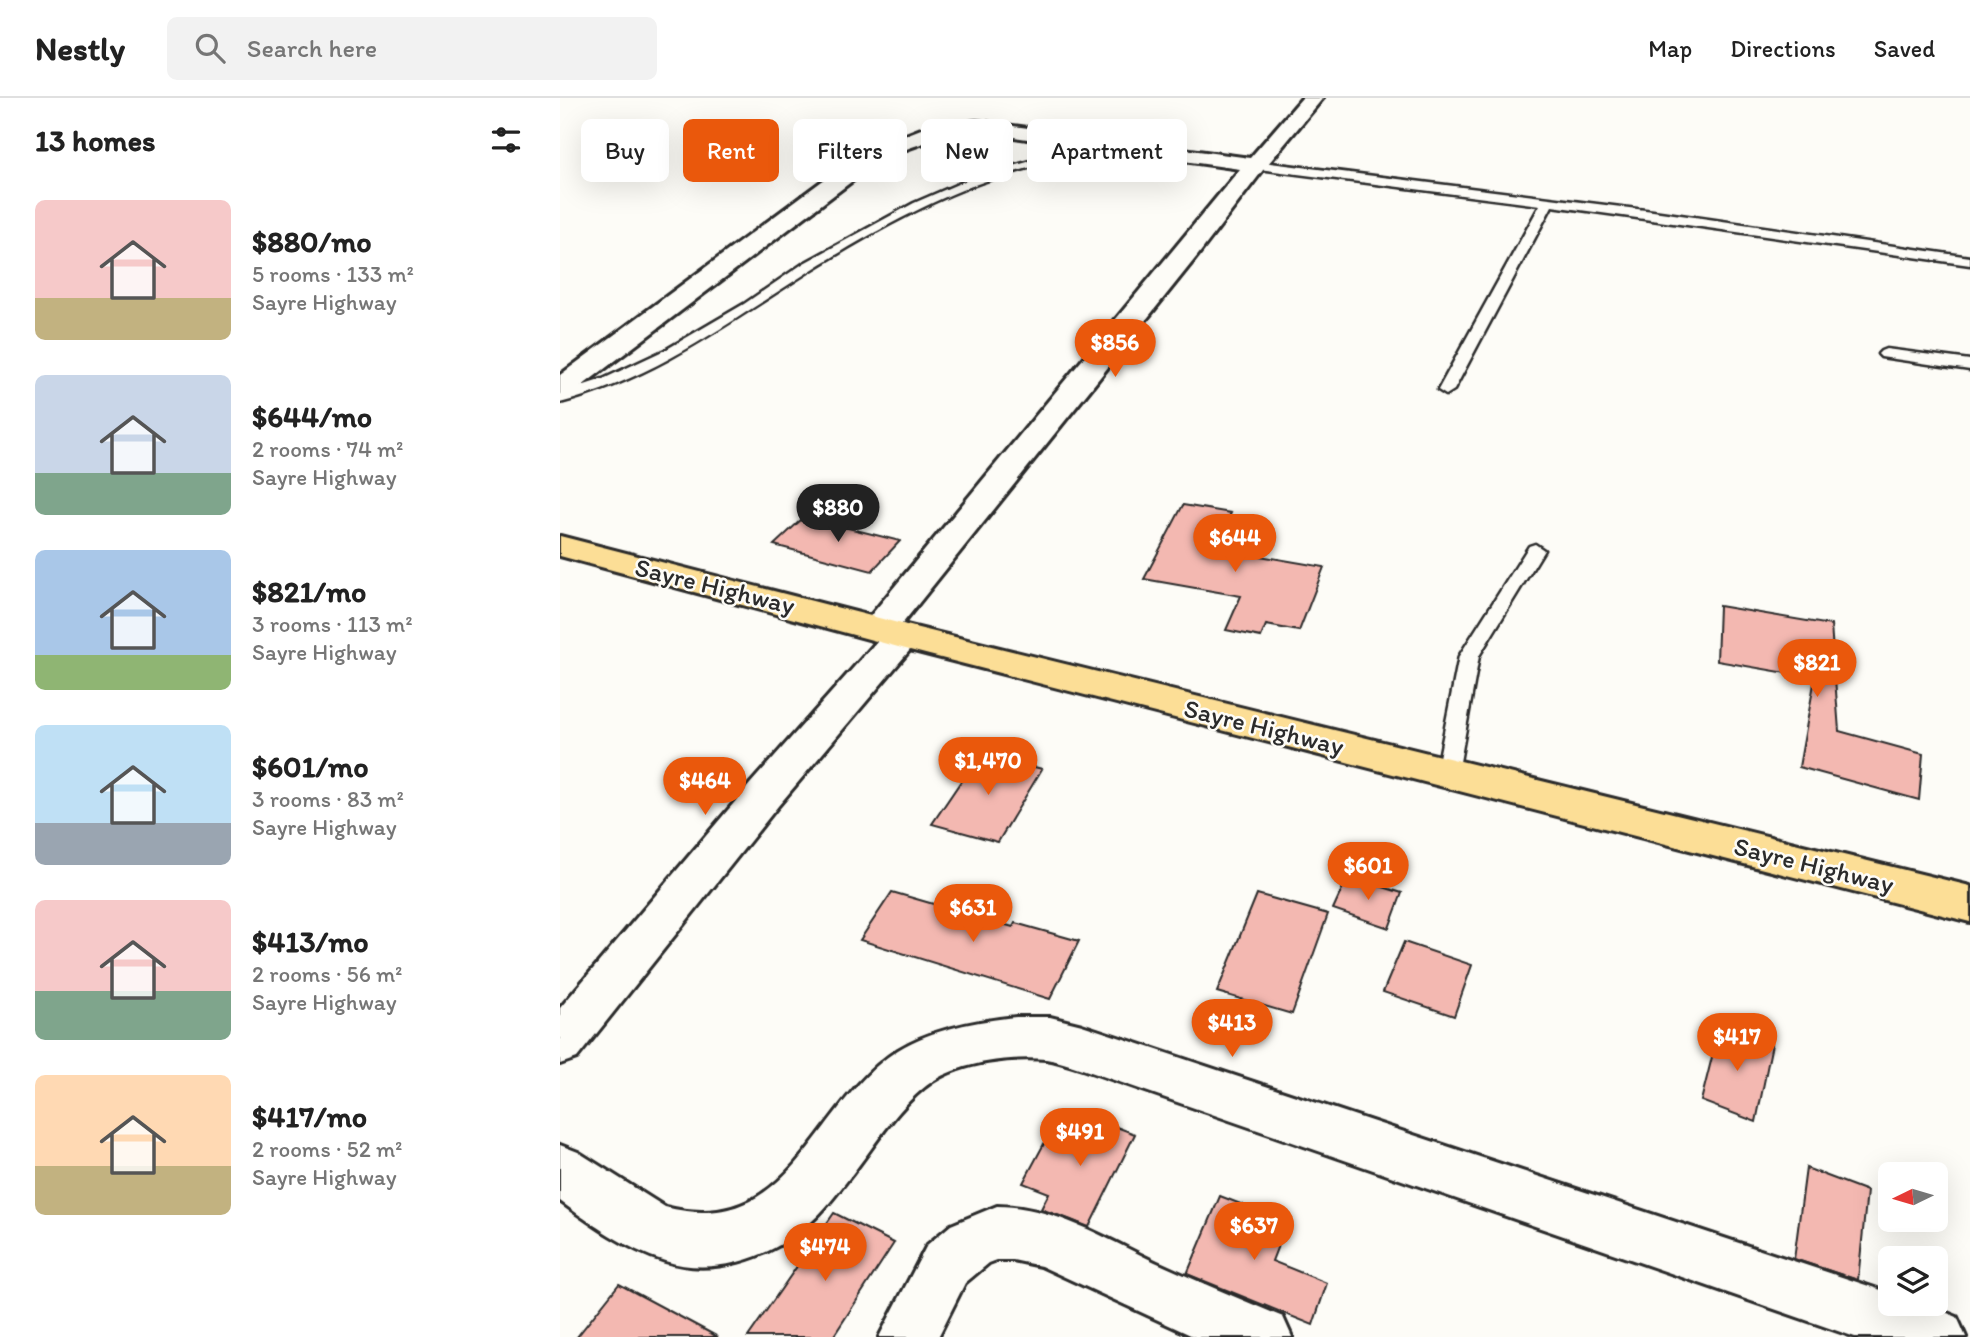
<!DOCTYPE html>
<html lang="en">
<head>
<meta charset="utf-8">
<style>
  body { margin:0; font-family:Itim,sans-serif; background:#f2f2f2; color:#222; height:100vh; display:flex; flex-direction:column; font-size:26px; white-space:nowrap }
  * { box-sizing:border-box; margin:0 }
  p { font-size:23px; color:#767676 }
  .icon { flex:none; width:38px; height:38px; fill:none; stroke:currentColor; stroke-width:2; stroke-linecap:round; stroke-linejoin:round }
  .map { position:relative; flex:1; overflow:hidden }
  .drawer { display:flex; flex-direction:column; background:#fff; width:560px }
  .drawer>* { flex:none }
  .hud { position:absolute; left:21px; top:21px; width:665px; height:63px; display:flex; gap:14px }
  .needle { width:46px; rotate:265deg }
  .fabs { position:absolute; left:1318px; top:1064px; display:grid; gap:14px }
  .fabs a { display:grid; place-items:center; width:70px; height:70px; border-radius:10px; background:#fff; box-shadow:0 7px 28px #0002; font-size:35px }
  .price { position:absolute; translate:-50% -60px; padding:0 16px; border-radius:24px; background:#ea580c; color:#fff; font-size:23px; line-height:46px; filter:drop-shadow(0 2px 4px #0008) }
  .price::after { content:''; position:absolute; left:50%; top:42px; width:21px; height:16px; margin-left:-10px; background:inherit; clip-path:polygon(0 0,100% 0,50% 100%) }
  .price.on { background:#222; color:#fff }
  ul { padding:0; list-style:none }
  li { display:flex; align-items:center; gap:21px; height:175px; padding:0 35px }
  li span { display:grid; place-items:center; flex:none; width:196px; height:140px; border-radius:10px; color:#555 }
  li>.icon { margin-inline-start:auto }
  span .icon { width:84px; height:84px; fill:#fffc; stroke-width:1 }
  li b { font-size:30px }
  h2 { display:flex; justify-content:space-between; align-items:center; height:84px; padding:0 35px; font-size:30px }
  .pill { padding:0 24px; border-radius:10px; background:#fff; box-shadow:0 7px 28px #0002; font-size:24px; line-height:63px }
  .pill.on { background:#ea580c; color:#fff }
  header { display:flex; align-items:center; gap:42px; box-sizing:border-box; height:98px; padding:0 35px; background:#fff; border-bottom:2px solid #e0e0e0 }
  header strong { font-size:33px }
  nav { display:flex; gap:38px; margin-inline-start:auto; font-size:24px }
  .search { width:490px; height:63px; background:#f2f2f2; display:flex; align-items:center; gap:18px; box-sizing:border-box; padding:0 24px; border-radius:10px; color:#767676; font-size:26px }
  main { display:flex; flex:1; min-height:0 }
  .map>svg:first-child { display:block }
  .building { fill:#f3b8b1; stroke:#2b2b2b; stroke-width:2 }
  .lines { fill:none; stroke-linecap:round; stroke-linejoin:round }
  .lane-casing { stroke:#2b2b2b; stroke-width:5 }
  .street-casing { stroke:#2b2b2b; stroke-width:6 }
  .highway-casing { stroke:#2b2b2b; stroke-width:6 }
  .lane { fill:#fdfcf7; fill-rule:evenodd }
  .street { fill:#fdfcf7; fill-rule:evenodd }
  .highway { fill:#fcde96; fill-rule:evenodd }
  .labels { text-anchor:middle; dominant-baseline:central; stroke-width:5; stroke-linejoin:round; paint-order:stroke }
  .street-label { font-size:26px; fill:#2b2b2b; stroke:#fdfcf7 }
</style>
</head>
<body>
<header>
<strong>Nestly</strong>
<div class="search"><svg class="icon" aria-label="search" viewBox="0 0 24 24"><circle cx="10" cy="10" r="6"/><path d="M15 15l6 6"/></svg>Search here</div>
<nav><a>Map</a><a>Directions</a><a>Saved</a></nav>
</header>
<main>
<section class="drawer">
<h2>13 homes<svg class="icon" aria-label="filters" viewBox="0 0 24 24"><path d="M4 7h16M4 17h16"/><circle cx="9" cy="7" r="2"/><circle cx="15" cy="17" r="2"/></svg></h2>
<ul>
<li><span style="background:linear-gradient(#f6c9c9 70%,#c2b280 0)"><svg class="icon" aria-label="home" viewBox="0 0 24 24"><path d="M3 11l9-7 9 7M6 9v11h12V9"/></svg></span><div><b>$880/mo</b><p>5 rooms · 133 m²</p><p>Sayre Highway</p></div></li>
<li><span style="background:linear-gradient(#c9d6e8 70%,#7fa58c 0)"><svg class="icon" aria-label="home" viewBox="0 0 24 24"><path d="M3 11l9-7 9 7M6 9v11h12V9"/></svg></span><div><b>$644/mo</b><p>2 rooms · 74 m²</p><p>Sayre Highway</p></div></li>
<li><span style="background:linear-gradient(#a9c7e8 75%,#8fb573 0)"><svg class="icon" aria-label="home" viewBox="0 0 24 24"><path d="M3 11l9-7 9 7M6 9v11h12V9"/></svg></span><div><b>$821/mo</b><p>3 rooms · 113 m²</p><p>Sayre Highway</p></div></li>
<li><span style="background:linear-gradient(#bfe0f5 70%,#9aa5b1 0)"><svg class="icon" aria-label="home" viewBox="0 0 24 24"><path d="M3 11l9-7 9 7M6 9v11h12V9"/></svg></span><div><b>$601/mo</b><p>3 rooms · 83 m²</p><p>Sayre Highway</p></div></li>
<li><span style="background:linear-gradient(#f6c9c9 65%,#7fa58c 0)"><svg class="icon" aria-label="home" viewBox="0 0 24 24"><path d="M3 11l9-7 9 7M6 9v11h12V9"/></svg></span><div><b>$413/mo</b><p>2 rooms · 56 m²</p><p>Sayre Highway</p></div></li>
<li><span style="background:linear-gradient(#ffd9b3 65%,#c2b280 0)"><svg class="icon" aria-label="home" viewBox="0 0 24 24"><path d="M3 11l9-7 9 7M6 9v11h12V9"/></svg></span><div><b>$417/mo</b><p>2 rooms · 52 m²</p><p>Sayre Highway</p></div></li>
</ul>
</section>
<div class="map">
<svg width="1410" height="1239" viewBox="0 0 1410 1239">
  <rect width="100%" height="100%" fill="#fdfcf7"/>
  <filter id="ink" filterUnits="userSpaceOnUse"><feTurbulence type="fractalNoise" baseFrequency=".0143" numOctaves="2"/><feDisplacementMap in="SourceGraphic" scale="14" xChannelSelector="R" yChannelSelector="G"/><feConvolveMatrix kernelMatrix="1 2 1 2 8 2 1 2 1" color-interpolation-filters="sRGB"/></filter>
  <g filter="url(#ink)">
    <g class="building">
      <path d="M623 407 671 415 654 450 764 469 739 533 706 527 701 539 666 532 681 498 584 481Z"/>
      <path d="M244 419 340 443 312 473 214 447Z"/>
      <path d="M1159 508 1271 527 1279 633 1363 656 1359 702 1239 669 1255 580 1157 563Z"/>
      <path d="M420 655 482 671 438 744 372 726Z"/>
      <path d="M788 778 842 795 829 830 773 811Z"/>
      <path d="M332 794 453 829 455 825 519 843 490 901 300 842Z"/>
      <path d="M697 796 768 816 732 916 657 894Z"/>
      <path d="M844 844 912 867 894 918 823 894Z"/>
      <path d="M1160 927 1212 946 1196 1024 1141 1003Z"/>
      <path d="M517 1014 575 1036 529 1129 481 1111 489 1095 463 1085 486 1042 500 1047Z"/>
      <path d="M1246 1070 1307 1093 1298 1182 1234 1161Z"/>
      <path d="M660 1098 727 1124 712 1163 767 1185 753 1227 627 1176Z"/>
      <path d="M274 1115 334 1145 273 1239H188Z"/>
      <path d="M59 1186 158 1239H17Z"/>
    </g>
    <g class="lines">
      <defs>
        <g id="lane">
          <path d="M542 43 548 46 546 48C505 60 464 70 423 84 368 103 303 140 253 171 172 222 94 281 0 305V295L43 281 107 251 184 206 244 165 354 105 414 79Z"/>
          <path d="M695 63 1093 113 1410 159V167L992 108 894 292 886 297 878 292 980 107 691 70 689 67Z"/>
          <path d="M1326 251 1410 262V272L1321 259 1318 256 1321 253Z"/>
          <path d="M975 446 984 452 919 558 898 675 895 681 887 683 879 681 876 675 899 558 969 448Z"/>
        </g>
        <g id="street">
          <path d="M742 0H763L703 72 638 157 342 526 355 530 360 538 355 546 218 708 17 960 0 966V910L190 686 319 541 307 538 302 530 307 522 680 71 433 36C390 35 354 45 316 65L10 297 0 300V277L300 55 361 31 416 23 690 60Z"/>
          <path d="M456 919H490L522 927 1330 1195V1206C1358 1206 1372 1208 1397 1219L1406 1239H1295L522 971C510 967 498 963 486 961 452 958 402 964 373 983 340 1005 317 1044 293 1075 278 1094 263 1115 244 1130 207 1161 152 1178 105 1163 66 1151 33 1127 0 1103V1047L18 1054 105 1109C233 1142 253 1006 338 952 372 931 417 923 456 919Z"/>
          <path d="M437 1108C496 1108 551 1144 604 1168 643 1186 683 1202 723 1219L732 1239H635L481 1168 453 1162H437L429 1165 405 1185 378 1239H319L367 1147 391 1127Z"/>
        </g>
        <path id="highway" d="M0 438 342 526 1410 788V824L342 550 0 458Z"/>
      </defs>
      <use href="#lane" class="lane-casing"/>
      <use href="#street" class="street-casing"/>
      <use href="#highway" class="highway-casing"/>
      <use href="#lane" class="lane"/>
      <use href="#street" class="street"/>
      <use href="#highway" class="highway"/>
    </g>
  </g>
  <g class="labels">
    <g class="street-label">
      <text transform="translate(155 488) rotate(14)">Sayre Highway</text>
      <text transform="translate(704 629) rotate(14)">Sayre Highway</text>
      <text transform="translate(1254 767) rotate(14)">Sayre Highway</text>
    </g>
  </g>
</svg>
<div class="fabs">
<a><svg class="needle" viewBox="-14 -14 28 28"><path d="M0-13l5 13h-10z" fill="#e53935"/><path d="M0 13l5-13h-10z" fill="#767676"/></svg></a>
<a><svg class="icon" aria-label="layers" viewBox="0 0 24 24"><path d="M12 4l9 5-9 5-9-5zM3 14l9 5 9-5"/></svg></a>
</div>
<b class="price" style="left:555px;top:281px">$856</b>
<b class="price on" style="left:278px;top:446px">$880</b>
<b class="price" style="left:675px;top:476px">$644</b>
<b class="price" style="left:1257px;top:601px">$821</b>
<b class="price" style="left:428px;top:699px">$1,470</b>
<b class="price" style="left:145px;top:719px">$464</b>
<b class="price" style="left:808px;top:804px">$601</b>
<b class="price" style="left:413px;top:846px">$631</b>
<b class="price" style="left:672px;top:961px">$413</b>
<b class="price" style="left:1177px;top:975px">$417</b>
<b class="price" style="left:520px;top:1070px">$491</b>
<b class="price" style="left:694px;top:1164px">$637</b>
<b class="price" style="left:265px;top:1185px">$474</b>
<div class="hud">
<a class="pill">Buy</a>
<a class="pill on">Rent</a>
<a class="pill">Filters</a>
<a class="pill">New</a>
<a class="pill">Apartment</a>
</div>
</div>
</main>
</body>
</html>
